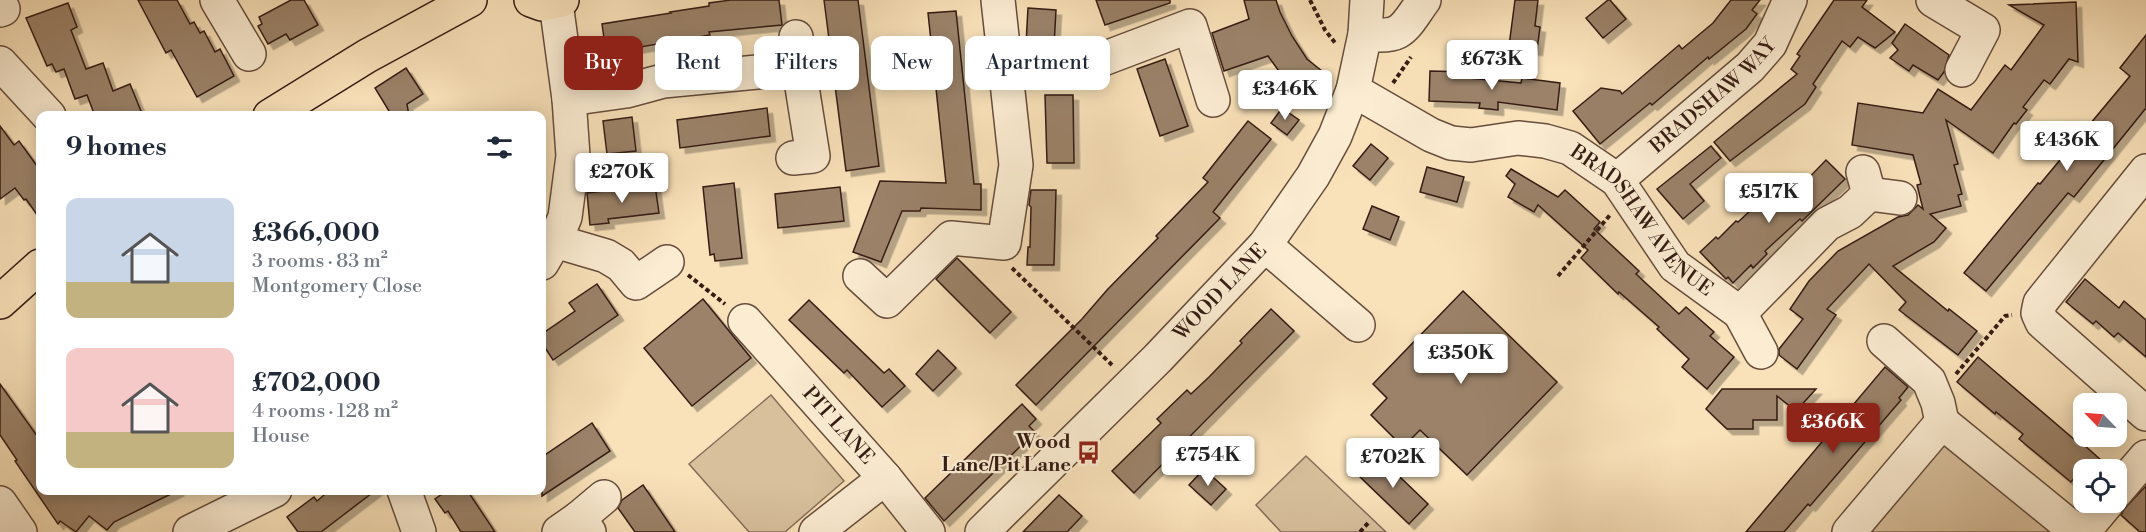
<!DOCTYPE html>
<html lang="en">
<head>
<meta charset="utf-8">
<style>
  body { margin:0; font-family:"Libre Bodoni",serif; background:#f2f2f3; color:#1f2937; height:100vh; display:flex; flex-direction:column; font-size:22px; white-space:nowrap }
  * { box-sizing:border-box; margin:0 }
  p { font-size:20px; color:#747a83 }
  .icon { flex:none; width:33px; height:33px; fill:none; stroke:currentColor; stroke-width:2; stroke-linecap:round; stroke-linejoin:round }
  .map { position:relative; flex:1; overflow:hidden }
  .drawer { position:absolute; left:36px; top:111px; width:510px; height:384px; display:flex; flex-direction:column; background:#fff; border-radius:12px; box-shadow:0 3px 15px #0003 }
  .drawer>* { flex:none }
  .guide { position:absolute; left:564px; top:36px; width:570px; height:54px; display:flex; gap:12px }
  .needle { width:39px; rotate:295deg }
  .fabs { position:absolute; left:2073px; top:393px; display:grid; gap:12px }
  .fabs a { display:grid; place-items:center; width:54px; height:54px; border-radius:12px; background:#fff; box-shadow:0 3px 15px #0003; font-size:30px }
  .price { position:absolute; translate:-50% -51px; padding:0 14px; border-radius:6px; background:#fff; color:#222; font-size:20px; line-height:39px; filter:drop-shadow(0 2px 3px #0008) }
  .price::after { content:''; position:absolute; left:50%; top:36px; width:18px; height:14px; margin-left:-9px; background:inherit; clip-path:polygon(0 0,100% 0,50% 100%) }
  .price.selected { background:#8f2418; color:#fff }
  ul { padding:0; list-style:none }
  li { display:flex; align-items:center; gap:18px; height:150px; padding:0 30px }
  li span { display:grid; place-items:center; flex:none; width:168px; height:120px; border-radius:12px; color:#555 }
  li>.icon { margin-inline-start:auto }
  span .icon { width:72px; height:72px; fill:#fffc; stroke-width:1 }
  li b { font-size:26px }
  h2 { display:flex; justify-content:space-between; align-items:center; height:72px; padding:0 30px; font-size:26px }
  .tag { padding:0 21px; border-radius:12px; background:#fff; box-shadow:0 3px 15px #0003; font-size:21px; line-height:54px }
  .tag.selected { background:#8f2418; color:#fff }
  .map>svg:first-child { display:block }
  .green { fill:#d8c09d; stroke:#866e58; stroke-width:1.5 }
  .building { fill:#9b8269; stroke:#351c13; stroke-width:1.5; filter:url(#shadow) }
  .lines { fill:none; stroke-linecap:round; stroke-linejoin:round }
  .minor-casing { stroke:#664d3c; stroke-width:36 }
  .major-casing { stroke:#351c13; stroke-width:36 }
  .path { stroke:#351c13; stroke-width:4; stroke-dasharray:4.5 3; stroke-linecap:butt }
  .minor { stroke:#fbecd2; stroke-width:33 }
  .major { stroke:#f9e1b9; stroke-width:33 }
  .labels { text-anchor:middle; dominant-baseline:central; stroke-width:4.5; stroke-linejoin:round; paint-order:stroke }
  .street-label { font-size:20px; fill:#351c13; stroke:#fbecd2 }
  .poi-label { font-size:20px; font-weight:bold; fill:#351c13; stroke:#fbecd2; text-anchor:end }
</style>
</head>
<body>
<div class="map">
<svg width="2146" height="532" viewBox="0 0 2146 532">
  <defs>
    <filter id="shadow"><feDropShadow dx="5.5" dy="5.5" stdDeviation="0" flood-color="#0004"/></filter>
  </defs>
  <rect width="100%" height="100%" fill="#f9e1b9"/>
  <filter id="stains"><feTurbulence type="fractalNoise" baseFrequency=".00333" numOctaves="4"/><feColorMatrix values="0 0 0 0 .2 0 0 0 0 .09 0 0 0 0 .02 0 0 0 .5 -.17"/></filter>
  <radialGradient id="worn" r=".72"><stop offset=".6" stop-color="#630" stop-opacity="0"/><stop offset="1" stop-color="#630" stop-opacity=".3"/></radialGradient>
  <g class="green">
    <path d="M771 395 844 481 785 532H749L689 464Z"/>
    <path d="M1945 442 2047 526 2048 532H1864Z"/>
    <path d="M1306 456 1386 532H1281L1256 505Z"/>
  </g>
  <g class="building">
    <path d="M138 0H177L190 24 194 22 200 33 204 31 215 52 220 49 234 76 197 97 171 50 166 53Z"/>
    <path d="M291 0H304L318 25 290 40 286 34 268 44 258 26 262 24 259 17Z"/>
    <path d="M731 0H779L782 25 709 32 710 35 606 53 602 24 671 13 670 12 709 6V3Z"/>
    <path d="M824 0H858L879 166 846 171Z"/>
    <path d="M1096 0H1170V3L1105 25Z"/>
    <path d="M1244 0H1276L1280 12 1292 36 1307 59 1322 71 1302 95 1281 74 1268 56 1224 71 1212 33 1249 19Z"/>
    <path d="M1515 0H1538L1535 26 1540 27 1537 50 1509 46Z"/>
    <path d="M1608 0H1610L1626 19 1603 38 1586 18Z"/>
    <path d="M1731 0H1760L1752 10 1757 14 1746 29 1709 59 1708 57 1652 105 1650 103 1600 144 1573 111 1601 88 1620 91 1622 94 1679 45 1682 49 1713 23Z"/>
    <path d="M1834 0H1867L1862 7 1895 32 1875 48 1858 37 1850 47 1842 41 1813 84 1816 87 1805 104 1730 161 1714 142 1797 74 1791 69 1800 56 1797 54Z"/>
    <path d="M2076 2 2078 62 2069 59 2050 84 2044 80 2023 107 2027 110 2016 124 2014 123 1993 153 1946 120 1958 164 1954 165 1962 194 1958 195 1961 206 1930 214 1946 228 1934 242 1893 266 1948 311 1949 309 1977 331 1958 355 1899 310 1906 302 1869 264 1827 309 1836 315 1797 369 1779 355V349L1803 319 1790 309 1809 281 1838 251 1898 217 1908 215 1918 205 1923 209 1917 185 1921 184 1913 155 1852 145 1858 103 1923 113 1938 89 1971 110 2005 65 2011 70 2044 25 2009 5Z"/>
    <path d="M68 3 77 27 71 30 86 69 103 63 113 91 130 84 143 116H95L87 95 75 99 64 69 56 72 52 64 47 66 26 18Z"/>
    <path d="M1028 8 1056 10 1054 46 1026 44Z"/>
    <path d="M956 11 974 184H981V210L921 208 920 211H902L881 262 853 252 880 181 946 183 928 13Z"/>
    <path d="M1905 24 1949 55 1944 72 1938 80 1913 65 1909 71 1890 58 1898 50 1892 43Z"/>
    <path d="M2146 35V108L2074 197 2068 193 1986 291 1964 273 2038 183 2040 184 2130 76 2120 68Z"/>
    <path d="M1165 59 1188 126 1160 136 1137 69Z"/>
    <path d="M406 68 423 94 407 104 409 116H392L375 88Z"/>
    <path d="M1430 71 1469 72V78L1521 83 1522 78 1560 83 1557 110 1498 102V110L1479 108 1480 103 1429 101Z"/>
    <path d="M1045 95H1073L1074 163H1047Z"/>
    <path d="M767 108 770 136 680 148 677 120Z"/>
    <path d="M1282 108 1299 120 1287 135 1271 123Z"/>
    <path d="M632 117 636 151 607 154 603 121Z"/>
    <path d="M1248 121 1271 139 1213 212 1220 218 1036 405 1016 385 1082 319 1107 290 1158 238 1156 236 1208 182 1203 178Z"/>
    <path d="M0 126 14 145 19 141 40 170V219L26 199 24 200 15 188 0 199Z"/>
    <path d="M1371 144 1388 158 1370 180 1353 166Z"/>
    <path d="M1711 146 1721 158 1690 184 1704 201 1683 219 1657 189Z"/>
    <path d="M1826 160 1845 179 1802 221 1800 219 1765 251 1767 254 1753 268 1751 265 1733 283 1728 277 1726 279 1700 252 1716 237 1718 239 1736 221 1738 222 1766 196 1775 206 1797 186 1799 188Z"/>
    <path d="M1427 167 1464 177 1457 202 1420 192Z"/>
    <path d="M1511 169 1558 197 1565 190 1600 222 1594 229 1639 271 1636 274 1679 314 1686 307 1714 332 1710 336 1734 357 1707 389 1682 367 1689 359 1657 329 1659 327 1619 292 1618 294 1581 258 1588 250 1538 205 1534 212 1508 197 1515 184 1506 176Z"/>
    <path d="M734 183 742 258 715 261 714 254 710 255 703 187Z"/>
    <path d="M655 185 659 213 608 219 609 223 590 225 587 193Z"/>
    <path d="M840 187 844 221 778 228 775 194Z"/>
    <path d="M1031 190H1056L1054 265H1027L1028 247H1030L1031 207 1029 205Z"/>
    <path d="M1372 206 1399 217 1390 240 1363 229Z"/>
    <path d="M957 258 1011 312 990 333 936 279Z"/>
    <path d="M2085 279 2119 308 2124 301 2146 320V357L2118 333 2114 337 2096 321 2093 324 2066 302Z"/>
    <path d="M597 284 618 315 553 360 542 343V334L575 311 569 303Z"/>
    <path d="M1463 291 1557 382 1467 475 1420 430 1403 447 1371 415 1387 398 1373 384Z"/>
    <path d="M703 299 751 358 692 406 644 348Z"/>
    <path d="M809 300 884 373 889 369 905 386 882 407 847 370 844 373 789 320Z"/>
    <path d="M1271 309 1294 331 1134 493 1112 471 1161 423 1157 419 1187 390 1191 394 1209 377 1242 343 1240 341Z"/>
    <path d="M938 350 956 368 933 391 916 374Z"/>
    <path d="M1978 357 2082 446 2084 445 2111 469 2084 470V485L2075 477 2071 482 2019 439 2023 434 1996 412 1995 414 1957 382Z"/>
    <path d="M1885 367 1908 387 1899 398 1901 400 1810 506 1808 504 1784 532H1746Z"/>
    <path d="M0 384 40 440V490H179L114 522 107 530 89 516 76 532 60 521 58 524 15 461 17 460 0 435Z"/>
    <path d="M1722 389H1816L1796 411 1777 396V420H1753V429H1727L1706 409Z"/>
    <path d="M1022 404 1036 419 1029 426 1035 432 944 521 925 498Z"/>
    <path d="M592 423 610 451 542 496V457Z"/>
    <path d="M1377 455 1428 504 1409 524 1358 475Z"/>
    <path d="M1204 469 1226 489 1211 505 1189 485Z"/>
    <path d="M643 485 675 532H635L618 508 622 500Z"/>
    <path d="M2146 486V532H2140L2121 515 2125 508Z"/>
    <path d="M330 490H376L321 532H298L287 517 314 497 317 501Z"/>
    <path d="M448 490H467L495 532H461L448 511 445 513 435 499Z"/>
    <path d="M1059 495 1082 516 1067 532H1023Z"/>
  </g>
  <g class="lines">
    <defs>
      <g id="minor">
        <path d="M217 0 249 54"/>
        <path d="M1933 0 1983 30 1962 70"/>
        <path d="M0 10 3 9"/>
        <path d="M1365 34C1403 39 1403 29 1424 0"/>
        <path d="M796 37 799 68"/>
        <path d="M0 63 49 116"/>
        <path d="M1006 69 1095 62 1190 26 1213 100"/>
        <path id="s1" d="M1353 90 1431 135 1451 143 1471 145 1518 138 1545 141 1570 148 1617 180 1675 266 1740 313 1827 224 1850 212 1869 194 1863 172"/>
        <path d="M569 99 626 91 663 81 799 68 813 156 793 158"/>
        <path d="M2146 171 2040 303 2038 313 2042 322 2146 414"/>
        <path id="s2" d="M1617 180 1750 67 1770 44 1790 0"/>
        <path d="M1869 194 1900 198"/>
        <path d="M555 241 606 256 621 265 636 283 667 262"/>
        <path d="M1265 245 1358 325"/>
        <path d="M542 263 555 241 565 217 573 156 569 99 556 3"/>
        <path d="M860 276 887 301 951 238 1004 243 1016 165 998 0"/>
        <path d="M1740 313 1761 352"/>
        <path id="s3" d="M745 321 885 478 928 532"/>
        <path d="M1884 341 1929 381 1938 403 1942 422"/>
        <path d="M404 490 419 532"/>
        <path d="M2116 492 2146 457"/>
        <path d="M0 503 20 532"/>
        <path d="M579 518 604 497"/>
        <path d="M190 532 275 490"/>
        <path d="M559 532 579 518 589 532"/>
        <path d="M816 532 885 478"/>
        <path id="s4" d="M982 532 1158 358 1265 245 1313 176 1335 136 1353 90 1365 34 1367 0"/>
        <path d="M1849 532 1942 422 2077 532"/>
        <path d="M2083 532 2108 502"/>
      </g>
      <g id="major">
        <path d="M531 0 542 4 562 0"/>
        <path d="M270 116 367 56 470 0"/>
        <path d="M0 302 40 266"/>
      </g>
    </defs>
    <use href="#minor" class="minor-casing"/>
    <use href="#major" class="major-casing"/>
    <g class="path">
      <path d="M1310 0 1325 30 1336 44"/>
      <path d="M1393 83 1411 57"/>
      <path d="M1012 268 1112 365"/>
      <path d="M688 275 725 304"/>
      <path d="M1558 276 1610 215"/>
      <path d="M1956 374 2005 316 2012 315"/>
      <path d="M1360 532 1369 522"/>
    </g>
    <use href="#minor" class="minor"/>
    <use href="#major" class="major"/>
  </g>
  <defs>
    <symbol id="bus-bare" viewBox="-9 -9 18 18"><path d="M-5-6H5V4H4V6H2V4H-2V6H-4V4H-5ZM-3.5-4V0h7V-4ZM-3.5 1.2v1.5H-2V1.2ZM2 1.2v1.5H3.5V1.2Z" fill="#8f2418" stroke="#fbecd2" stroke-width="2.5" paint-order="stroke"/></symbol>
  </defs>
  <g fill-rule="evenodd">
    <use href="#bus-bare" x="1072" y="436" width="33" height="33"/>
  </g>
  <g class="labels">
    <g class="street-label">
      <text stroke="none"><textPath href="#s2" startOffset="128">BRADSHAW WAY</textPath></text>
      <text stroke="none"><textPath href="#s1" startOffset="336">BRADSHAW AVENUE</textPath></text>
      <text stroke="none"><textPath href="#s4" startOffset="338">WOOD LANE</textPath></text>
      <text stroke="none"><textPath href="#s3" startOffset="140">PIT LANE</textPath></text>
    </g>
    <g class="poi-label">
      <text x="1071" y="442">Wood<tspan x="1071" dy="23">Lane/Pit Lane</tspan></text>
    </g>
  </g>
  <rect width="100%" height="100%" filter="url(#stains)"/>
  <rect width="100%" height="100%" fill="url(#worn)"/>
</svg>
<div class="fabs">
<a><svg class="needle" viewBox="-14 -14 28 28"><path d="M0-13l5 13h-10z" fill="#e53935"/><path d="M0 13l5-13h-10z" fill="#747a83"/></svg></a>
<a><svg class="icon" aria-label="locate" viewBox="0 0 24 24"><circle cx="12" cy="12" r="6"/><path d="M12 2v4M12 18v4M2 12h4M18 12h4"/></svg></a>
</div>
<b class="price" style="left:1492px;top:91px">£673K</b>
<b class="price" style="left:1285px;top:121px">£346K</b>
<b class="price" style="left:2067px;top:172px">£436K</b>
<b class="price" style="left:622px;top:204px">£270K</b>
<b class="price" style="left:1769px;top:224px">£517K</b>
<b class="price" style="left:1461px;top:385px">£350K</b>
<b class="price selected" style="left:1833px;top:454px">£366K</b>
<b class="price" style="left:1208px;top:487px">£754K</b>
<b class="price" style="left:1393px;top:489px">£702K</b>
<div class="guide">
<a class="tag selected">Buy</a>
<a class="tag">Rent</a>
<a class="tag">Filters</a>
<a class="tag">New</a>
<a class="tag">Apartment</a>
</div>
<section class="drawer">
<h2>9 homes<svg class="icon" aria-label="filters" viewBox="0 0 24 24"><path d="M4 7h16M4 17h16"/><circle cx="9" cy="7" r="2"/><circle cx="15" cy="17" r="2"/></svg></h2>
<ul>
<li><span style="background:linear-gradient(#c9d6e8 70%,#c2b280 0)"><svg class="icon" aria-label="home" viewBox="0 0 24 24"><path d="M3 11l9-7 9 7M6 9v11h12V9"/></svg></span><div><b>£366,000</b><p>3 rooms · 83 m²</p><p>Montgomery Close</p></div></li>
<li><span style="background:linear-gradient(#f6c9c9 70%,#c2b280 0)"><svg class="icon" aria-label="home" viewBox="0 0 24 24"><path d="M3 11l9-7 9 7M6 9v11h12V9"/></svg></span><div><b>£702,000</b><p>4 rooms · 128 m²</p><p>House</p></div></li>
</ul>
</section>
</div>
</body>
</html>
